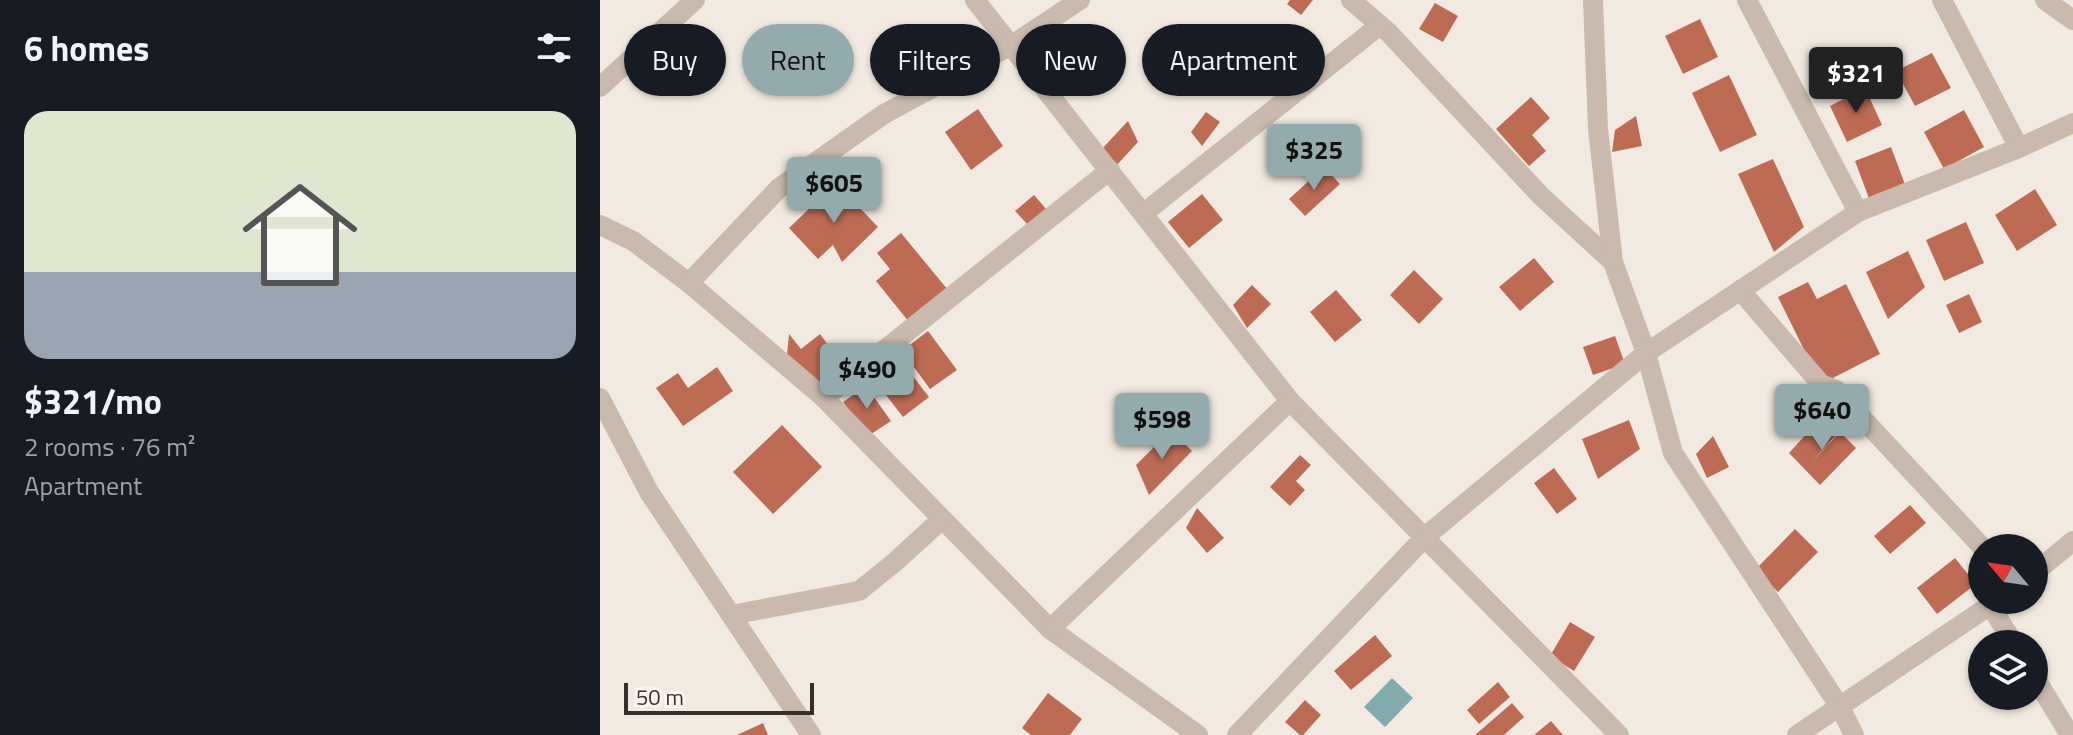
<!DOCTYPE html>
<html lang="en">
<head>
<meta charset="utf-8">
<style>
  body { margin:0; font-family:"Titillium Web",sans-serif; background:#20242c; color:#f1f3f6; height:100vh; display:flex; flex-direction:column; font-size:30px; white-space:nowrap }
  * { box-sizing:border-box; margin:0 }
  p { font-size:26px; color:#9ea1a6 }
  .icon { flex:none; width:44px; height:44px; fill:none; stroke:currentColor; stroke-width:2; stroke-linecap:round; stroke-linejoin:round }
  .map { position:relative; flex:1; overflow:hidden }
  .drawer { display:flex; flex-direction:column; background:#171b24; width:600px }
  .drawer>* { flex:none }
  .guide { position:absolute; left:24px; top:24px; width:760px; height:72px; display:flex; gap:16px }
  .needle { width:52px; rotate:299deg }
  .buttons { position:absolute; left:1368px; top:534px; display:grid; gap:16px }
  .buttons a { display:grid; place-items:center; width:80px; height:80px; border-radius:50%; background:#171b24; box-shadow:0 2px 6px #0004; font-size:40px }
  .scale { position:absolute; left:24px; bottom:20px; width:190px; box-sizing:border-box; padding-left:8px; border:4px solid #382f2b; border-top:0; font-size:22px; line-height:28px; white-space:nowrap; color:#382f2b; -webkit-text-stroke:6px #f9f4ed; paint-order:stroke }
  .price { position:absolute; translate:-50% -68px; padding:0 18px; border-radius:8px; background:#94abae; color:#111; font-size:26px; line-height:52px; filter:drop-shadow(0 2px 4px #0008) }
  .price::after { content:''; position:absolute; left:50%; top:48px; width:24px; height:18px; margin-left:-12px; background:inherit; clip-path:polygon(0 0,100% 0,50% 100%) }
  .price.selected { background:#222; color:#fff }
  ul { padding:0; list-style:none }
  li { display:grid; align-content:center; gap:16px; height:424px; padding:0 24px }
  li span { display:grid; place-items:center; height:248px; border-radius:24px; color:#555 }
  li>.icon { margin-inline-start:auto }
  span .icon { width:144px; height:144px; fill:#fffc; stroke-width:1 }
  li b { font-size:34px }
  h2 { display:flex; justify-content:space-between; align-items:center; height:96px; padding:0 24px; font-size:34px }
  .chip { padding:0 28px; border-radius:36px; background:#171b24; box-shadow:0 2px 6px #0004; font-size:28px; line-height:72px }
  .chip.selected { background:#94abae; color:#111 }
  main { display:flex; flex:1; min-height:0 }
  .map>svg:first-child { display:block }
  .water { fill:#82abad }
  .building { fill:#bd6c53 }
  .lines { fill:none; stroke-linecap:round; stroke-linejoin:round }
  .minor { stroke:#c9baad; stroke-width:20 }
</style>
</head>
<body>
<main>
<section class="drawer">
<h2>6 homes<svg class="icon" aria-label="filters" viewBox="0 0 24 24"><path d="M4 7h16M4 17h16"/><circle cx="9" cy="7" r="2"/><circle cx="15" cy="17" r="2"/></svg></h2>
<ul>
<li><span style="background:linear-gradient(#dfe7d0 65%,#9aa5b1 0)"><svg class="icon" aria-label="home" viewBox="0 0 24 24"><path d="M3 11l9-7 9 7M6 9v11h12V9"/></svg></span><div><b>$321/mo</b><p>2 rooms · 76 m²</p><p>Apartment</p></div></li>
</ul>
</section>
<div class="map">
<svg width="1473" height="735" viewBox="0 0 1473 735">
  <rect width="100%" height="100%" fill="#f2eae1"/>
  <path class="water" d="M792 678 813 698 785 727 764 707Z"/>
  <g class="building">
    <path d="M690 0H713L701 15 687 4Z"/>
    <path d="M835 3 858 16 843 42 819 29Z"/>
    <path d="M1100 19 1118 57 1083 74 1065 36Z"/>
    <path d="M1332 53 1351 88 1315 106 1296 71Z"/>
    <path d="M688 55 700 68 680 88 668 74Z"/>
    <path d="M1129 75 1157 135 1120 152 1092 93Z"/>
    <path d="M1265 88 1282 125 1247 142 1230 106Z"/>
    <path d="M931 97 950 118 932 135 946 151 929 166 896 129Z"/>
    <path d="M378 109 403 146 371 170 345 132Z"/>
    <path d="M1364 110 1384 147 1344 169 1324 132Z"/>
    <path d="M606 112 620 122 602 146 591 132Z"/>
    <path d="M1036 116 1042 146 1012 152 1015 130Z"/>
    <path d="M528 121 538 142 516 166 500 151Z"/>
    <path d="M1291 147 1306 187 1270 201 1255 161Z"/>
    <path d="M1173 159 1204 227 1174 252 1138 174Z"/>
    <path d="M724 167 740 184 705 216 689 199Z"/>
    <path d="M236 183 278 227 242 262 233 245 218 259 189 228Z"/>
    <path d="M1435 189 1457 225 1417 251 1395 215Z"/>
    <path d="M602 194 623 220 589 248 568 222Z"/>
    <path d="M434 195 447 210 429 226 415 211Z"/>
    <path d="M1366 222 1384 263 1344 281 1326 240Z"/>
    <path d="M301 233 348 290 309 322 276 281 290 269 277 253Z"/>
    <path d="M1308 251 1325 287 1288 319 1266 272Z"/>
    <path d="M934 258 954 282 920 311 899 287Z"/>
    <path d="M814 270 843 299 819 324 790 295Z"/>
    <path d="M1208 282 1217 299 1246 284 1280 354 1221 384 1178 297Z"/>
    <path d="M652 285 671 304 647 328 633 305Z"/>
    <path d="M736 290 762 320 735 342 710 312Z"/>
    <path d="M1369 294 1382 322 1359 333 1346 305Z"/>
    <path d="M328 331 357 370 330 389 302 351Z"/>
    <path d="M189 334 201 349 220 334 243 365 217 384 187 355Z"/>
    <path d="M1015 336 1025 364 993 375 983 347Z"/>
    <path d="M298 357 329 397 303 417 272 377Z"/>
    <path d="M117 367 133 391 83 426 56 388 78 373 88 388Z"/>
    <path d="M266 386 291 421 268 436 243 402Z"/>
    <path d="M1029 420 1040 449 998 479 982 439Z"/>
    <path d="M1219 420 1236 435 1211 463 1240 432 1256 448 1220 485 1189 453Z"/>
    <path d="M182 425 222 467 173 514 133 472Z"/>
    <path d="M571 430 592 451 549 495 536 465Z"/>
    <path d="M1113 436 1129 467 1107 478 1096 454Z"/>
    <path d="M700 455 711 465 696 481 705 490 690 506 670 487Z"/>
    <path d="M954 468 977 499 957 514 934 483Z"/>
    <path d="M1310 505 1326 523 1290 554 1274 536Z"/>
    <path d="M597 508 624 538 607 553 586 528Z"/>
    <path d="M1195 529 1218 552 1178 592 1155 570Z"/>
    <path d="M1355 558 1376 584 1337 614 1317 588Z"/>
    <path d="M970 622 995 637 974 671 950 656Z"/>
    <path d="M775 635 792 656 751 690 734 671Z"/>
    <path d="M898 682 910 697 879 724 867 710Z"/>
    <path d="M448 693 482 719 470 735H431L422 728Z"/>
    <path d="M705 700 721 715 703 735H700L685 722Z"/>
    <path d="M912 703 924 717 904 735H875Z"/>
    <path d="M951 721 963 735H934Z"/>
    <path d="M163 723 168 735H137Z"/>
  </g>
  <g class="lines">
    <g class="minor">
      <path d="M375 0 690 401 1019 735"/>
      <path d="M751 0 789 33 941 196 1013 262 1046 353 1073 453 1240 707 1254 735"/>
      <path d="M993 0 998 129 1013 262"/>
      <path d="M1147 0 1258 212"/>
      <path d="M1342 0 1419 148"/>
      <path d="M1445 0 1473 20"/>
      <path d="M0 87 95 0"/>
      <path d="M544 213 780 25"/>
      <path d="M0 225 33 241 89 283 224 398 450 629 598 735"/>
      <path d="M89 283 179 188 284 114 412 45 480 0"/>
      <path d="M1140 290 1221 384 1236 390 1383 548"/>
      <path d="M0 398 49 492 211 735"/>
      <path d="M224 398 510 170"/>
      <path d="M1434 573 1473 541"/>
      <path d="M1390 605 1414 644"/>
      <path d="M131 615 259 591 295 562 342 519"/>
      <path d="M450 629 690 401"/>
      <path d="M1434 676 1470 735"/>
      <path d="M637 735 826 536 1046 353 1258 212 1419 148 1473 123"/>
      <path d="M1197 735 1398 600"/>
    </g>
  </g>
</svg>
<div class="buttons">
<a><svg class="needle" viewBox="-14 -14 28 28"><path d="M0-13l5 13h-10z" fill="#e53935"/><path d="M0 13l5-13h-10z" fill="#9ea1a6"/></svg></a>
<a><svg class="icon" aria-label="layers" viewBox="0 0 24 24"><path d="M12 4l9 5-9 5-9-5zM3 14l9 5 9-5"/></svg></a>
</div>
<div class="scale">50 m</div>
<b class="price selected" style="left:1256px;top:115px">$321</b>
<b class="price" style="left:714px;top:192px">$325</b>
<b class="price" style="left:234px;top:225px">$605</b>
<b class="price" style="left:267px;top:411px">$490</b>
<b class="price" style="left:1222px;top:452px">$640</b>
<b class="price" style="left:562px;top:461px">$598</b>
<div class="guide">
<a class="chip">Buy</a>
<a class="chip selected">Rent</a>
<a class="chip">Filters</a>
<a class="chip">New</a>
<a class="chip">Apartment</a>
</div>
</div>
</main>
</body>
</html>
